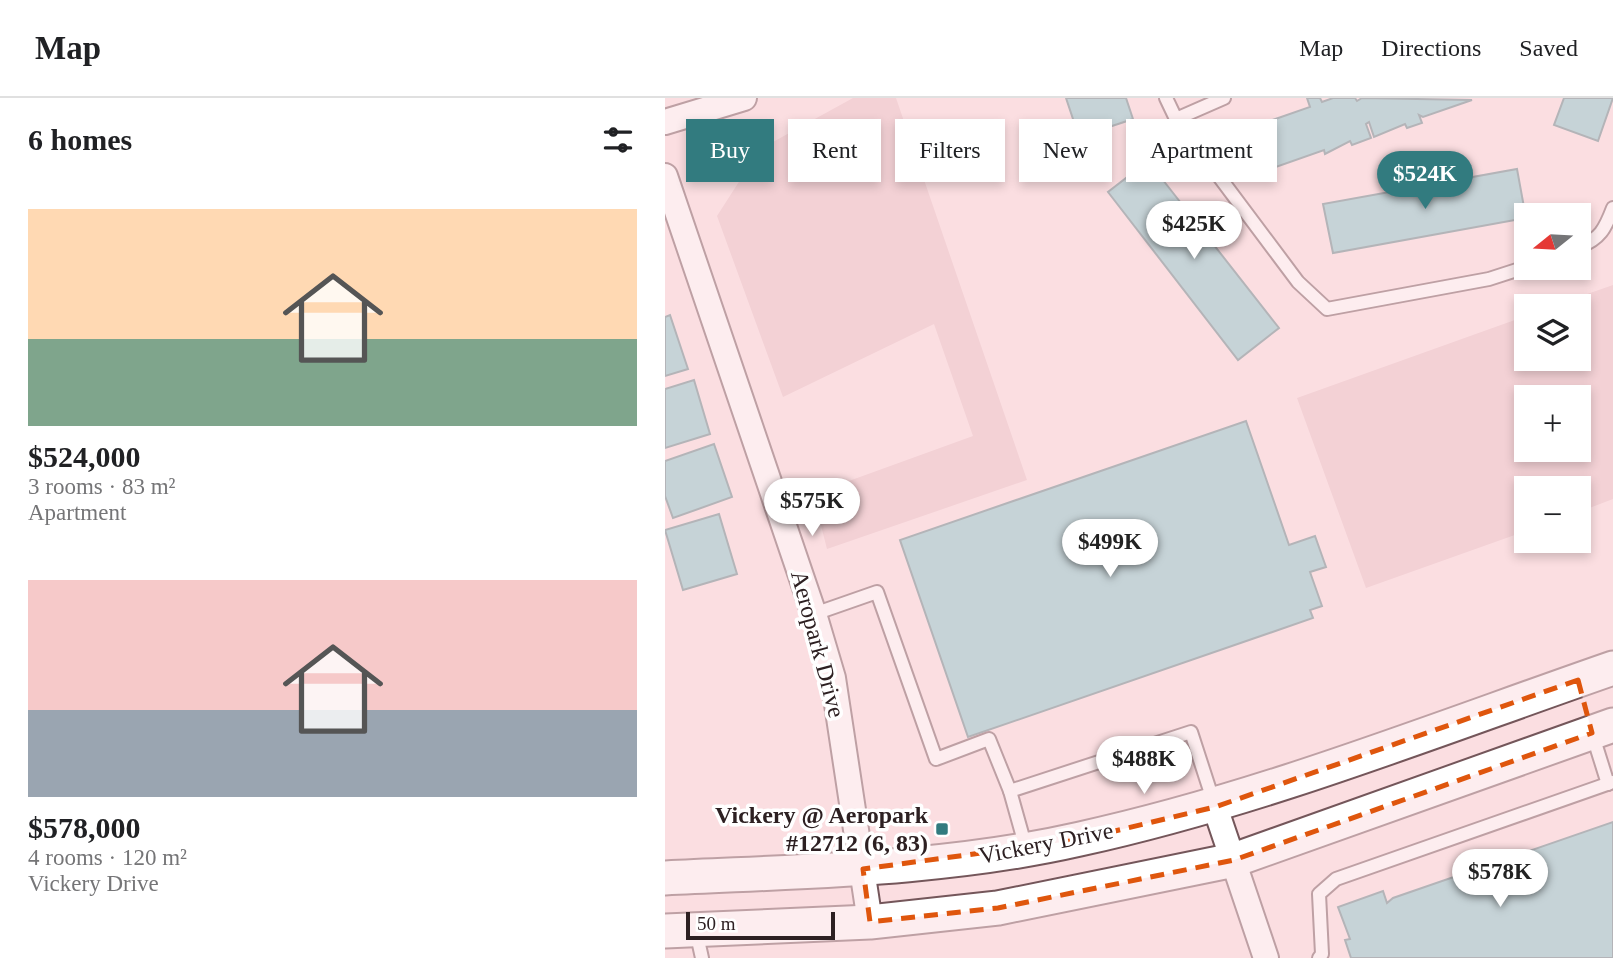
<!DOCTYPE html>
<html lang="en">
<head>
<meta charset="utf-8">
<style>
  body { margin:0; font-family:"Times New Roman",serif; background:#f2f2f2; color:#202124; height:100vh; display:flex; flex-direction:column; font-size:26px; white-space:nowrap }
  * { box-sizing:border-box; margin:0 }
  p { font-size:23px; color:#757577 }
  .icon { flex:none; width:38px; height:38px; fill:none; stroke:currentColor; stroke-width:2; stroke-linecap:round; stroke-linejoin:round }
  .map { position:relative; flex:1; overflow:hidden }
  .side { display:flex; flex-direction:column; background:#fff; width:665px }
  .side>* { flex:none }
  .banner { position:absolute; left:21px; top:21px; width:665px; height:63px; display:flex; gap:14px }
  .needle { width:46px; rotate:252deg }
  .controls { position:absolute; left:849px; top:105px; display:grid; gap:14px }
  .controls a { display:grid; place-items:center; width:77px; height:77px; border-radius:0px; background:#fff; box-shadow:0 4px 10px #0003; font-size:35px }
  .scale { position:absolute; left:21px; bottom:18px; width:149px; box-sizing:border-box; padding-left:7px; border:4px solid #2d2022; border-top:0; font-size:19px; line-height:24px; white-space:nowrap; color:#2d2022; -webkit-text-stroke:5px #fff; paint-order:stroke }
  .price { position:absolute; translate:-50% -60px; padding:0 16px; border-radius:24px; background:#fff; color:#222; font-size:23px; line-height:46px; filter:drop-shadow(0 2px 4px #0008) }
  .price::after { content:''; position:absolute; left:50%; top:42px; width:21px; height:16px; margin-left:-10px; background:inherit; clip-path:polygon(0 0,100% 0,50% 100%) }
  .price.current { background:#327b7f; color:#fff }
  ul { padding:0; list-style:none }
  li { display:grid; align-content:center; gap:14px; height:371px; padding:0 28px }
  li span { display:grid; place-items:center; height:217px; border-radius:0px; color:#555 }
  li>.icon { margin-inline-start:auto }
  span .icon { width:126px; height:126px; fill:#fffc; stroke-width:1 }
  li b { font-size:30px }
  h2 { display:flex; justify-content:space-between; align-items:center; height:84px; padding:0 28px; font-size:30px }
  .chip { padding:0 24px; border-radius:0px; background:#fff; box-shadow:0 4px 10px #0003; font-size:24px; line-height:63px }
  .chip.current { background:#327b7f; color:#fff }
  header { display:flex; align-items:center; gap:42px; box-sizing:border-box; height:98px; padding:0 35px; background:#fff; border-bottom:2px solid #e0e0e0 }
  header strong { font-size:33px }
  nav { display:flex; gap:38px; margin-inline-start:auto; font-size:24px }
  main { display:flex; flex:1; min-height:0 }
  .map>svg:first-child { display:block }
  .green { fill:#e8c1c5; fill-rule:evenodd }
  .building { fill:#85c6ca; stroke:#5e8285; stroke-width:2 }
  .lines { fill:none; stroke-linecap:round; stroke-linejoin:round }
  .lane-casing { stroke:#74565a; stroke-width:16 }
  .street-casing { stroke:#74565a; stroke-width:28 }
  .secondary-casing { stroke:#74565a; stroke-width:37 }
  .lane { stroke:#fff; stroke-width:12 }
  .street { stroke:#fff; stroke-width:24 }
  .secondary { stroke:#fff; stroke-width:33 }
  .marked { fill:none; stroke:#df560d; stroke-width:5; stroke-dasharray:14 9; stroke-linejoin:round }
  .poi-dot { fill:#327b7f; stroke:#fff; stroke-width:2.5 }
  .labels { text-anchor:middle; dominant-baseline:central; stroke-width:7; stroke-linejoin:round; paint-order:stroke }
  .street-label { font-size:24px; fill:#2d2022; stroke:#fff }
  .poi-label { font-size:24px; font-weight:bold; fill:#2d2022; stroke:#fff; text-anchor:end }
</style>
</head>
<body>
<header>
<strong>Map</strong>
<nav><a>Map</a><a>Directions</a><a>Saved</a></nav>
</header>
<main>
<section class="side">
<h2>6 homes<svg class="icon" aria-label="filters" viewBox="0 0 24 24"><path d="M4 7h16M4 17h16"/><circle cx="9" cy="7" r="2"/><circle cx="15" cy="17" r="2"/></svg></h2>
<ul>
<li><span style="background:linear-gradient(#ffd9b3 60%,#7fa58c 0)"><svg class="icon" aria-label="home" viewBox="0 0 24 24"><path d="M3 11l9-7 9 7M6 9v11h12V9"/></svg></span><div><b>$524,000</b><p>3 rooms · 83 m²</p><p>Apartment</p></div></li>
<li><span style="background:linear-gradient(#f6c9c9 60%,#9aa5b1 0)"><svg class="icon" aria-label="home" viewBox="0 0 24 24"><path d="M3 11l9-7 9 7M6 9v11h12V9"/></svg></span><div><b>$578,000</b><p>4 rooms · 120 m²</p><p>Vickery Drive</p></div></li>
</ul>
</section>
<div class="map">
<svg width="948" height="860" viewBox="0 0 948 860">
  <rect width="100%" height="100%" fill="#fbdee1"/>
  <g class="green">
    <path d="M188 0H231L362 382 162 451 148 396 308 338 269 226 118 299 52 118 95 51Z"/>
    <path d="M948 187V401L914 414V390H861V433L701 490 632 300 861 218V261H914V208H888ZM861 299H914V352H861Z"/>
  </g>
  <g class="building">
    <path d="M401 0H461L468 21 414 39Z"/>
    <path d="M642 0H655L657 4 668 0H690L692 3 697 0 807 2 758 19 754 17 757 25 742 30 740 26 709 39 704 24 701 26 706 40 687 47 685 43 660 56 659 52 608 70 593 27 645 9Z"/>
    <path d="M899 0H948L933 43 889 27Z"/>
    <path d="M483 63 614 230 573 262 443 94Z"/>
    <path d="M852 71 861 120 668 155 658 106Z"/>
    <path d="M5 217 23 271 0 278V219Z"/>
    <path d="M29 282 45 336 0 350V291Z"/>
    <path d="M581 323 624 447 650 438 661 469 645 474 657 508 645 512 648 520 303 639 235 442Z"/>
    <path d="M49 346 67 399 8 420 0 398V363Z"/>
    <path d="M54 416 72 476 18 492 0 432Z"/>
    <path d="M948 724V860H686L680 842 685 841 673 809 718 793 722 805 728 800Z"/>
  </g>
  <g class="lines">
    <defs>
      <g id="lane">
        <path d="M501 0 511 21 633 184 662 211 824 181 861 169"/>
        <path d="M511 21 559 0"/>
        <path d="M914 149C935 141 940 131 948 110"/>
        <path d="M149 516 212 494 271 661 324 641 345 693"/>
        <path d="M927 635 943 686"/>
        <path d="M361 750 345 693 526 634 549 705"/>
        <path d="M31 833 37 860"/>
        <path d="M654 860 657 856 654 796 671 781 948 684"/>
      </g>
      <g id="street">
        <path d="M0 24 79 0"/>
        <path d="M0 78 149 516 168 580 205 824"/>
        <path d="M550 709 601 860"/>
      </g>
      <g id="secondary">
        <path d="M0 780C139 773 279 772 415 741 597 701 772 631 948 570"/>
        <path d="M0 833 205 824 333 810 569 762 948 627"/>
      </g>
    </defs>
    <use href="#lane" class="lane-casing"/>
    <use href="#street" class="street-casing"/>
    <use href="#secondary" class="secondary-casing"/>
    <use href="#lane" class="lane"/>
    <use href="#street" class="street"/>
    <use href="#secondary" class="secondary"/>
  </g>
  <path d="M0 0H948V860H0ZM913 582 927 635 569 762 333 810 205 824 198 771 412 742 550 709Z" fill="#fbdee1" fill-opacity=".55" fill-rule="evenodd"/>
  <path class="marked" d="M913 582 927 635 569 762 333 810 205 824 198 771 412 742 550 709Z"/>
  <rect class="poi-dot" x="270" y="724" width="14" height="14" rx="3.5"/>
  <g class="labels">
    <g class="street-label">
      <text transform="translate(153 546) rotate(75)">Aeropark Drive</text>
      <text transform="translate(381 745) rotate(-11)">Vickery Drive</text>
    </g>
    <g class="poi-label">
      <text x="263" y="717">Vickery @ Aeropark<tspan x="263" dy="28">#12712 (6, 83)</tspan></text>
    </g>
  </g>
</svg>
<div class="controls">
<a><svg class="needle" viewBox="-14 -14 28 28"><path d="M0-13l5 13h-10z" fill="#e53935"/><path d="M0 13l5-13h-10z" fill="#757577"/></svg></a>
<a><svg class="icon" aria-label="layers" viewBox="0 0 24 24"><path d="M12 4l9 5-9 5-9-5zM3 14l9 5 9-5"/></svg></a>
<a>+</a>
<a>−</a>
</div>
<div class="scale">50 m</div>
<b class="price current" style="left:760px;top:113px">$524K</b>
<b class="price" style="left:529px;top:163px">$425K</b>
<b class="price" style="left:147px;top:440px">$575K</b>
<b class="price" style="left:445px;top:481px">$499K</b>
<b class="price" style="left:479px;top:698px">$488K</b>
<b class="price" style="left:835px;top:811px">$578K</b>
<div class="banner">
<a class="chip current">Buy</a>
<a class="chip">Rent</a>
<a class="chip">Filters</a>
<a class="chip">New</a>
<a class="chip">Apartment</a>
</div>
</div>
</main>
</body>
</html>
